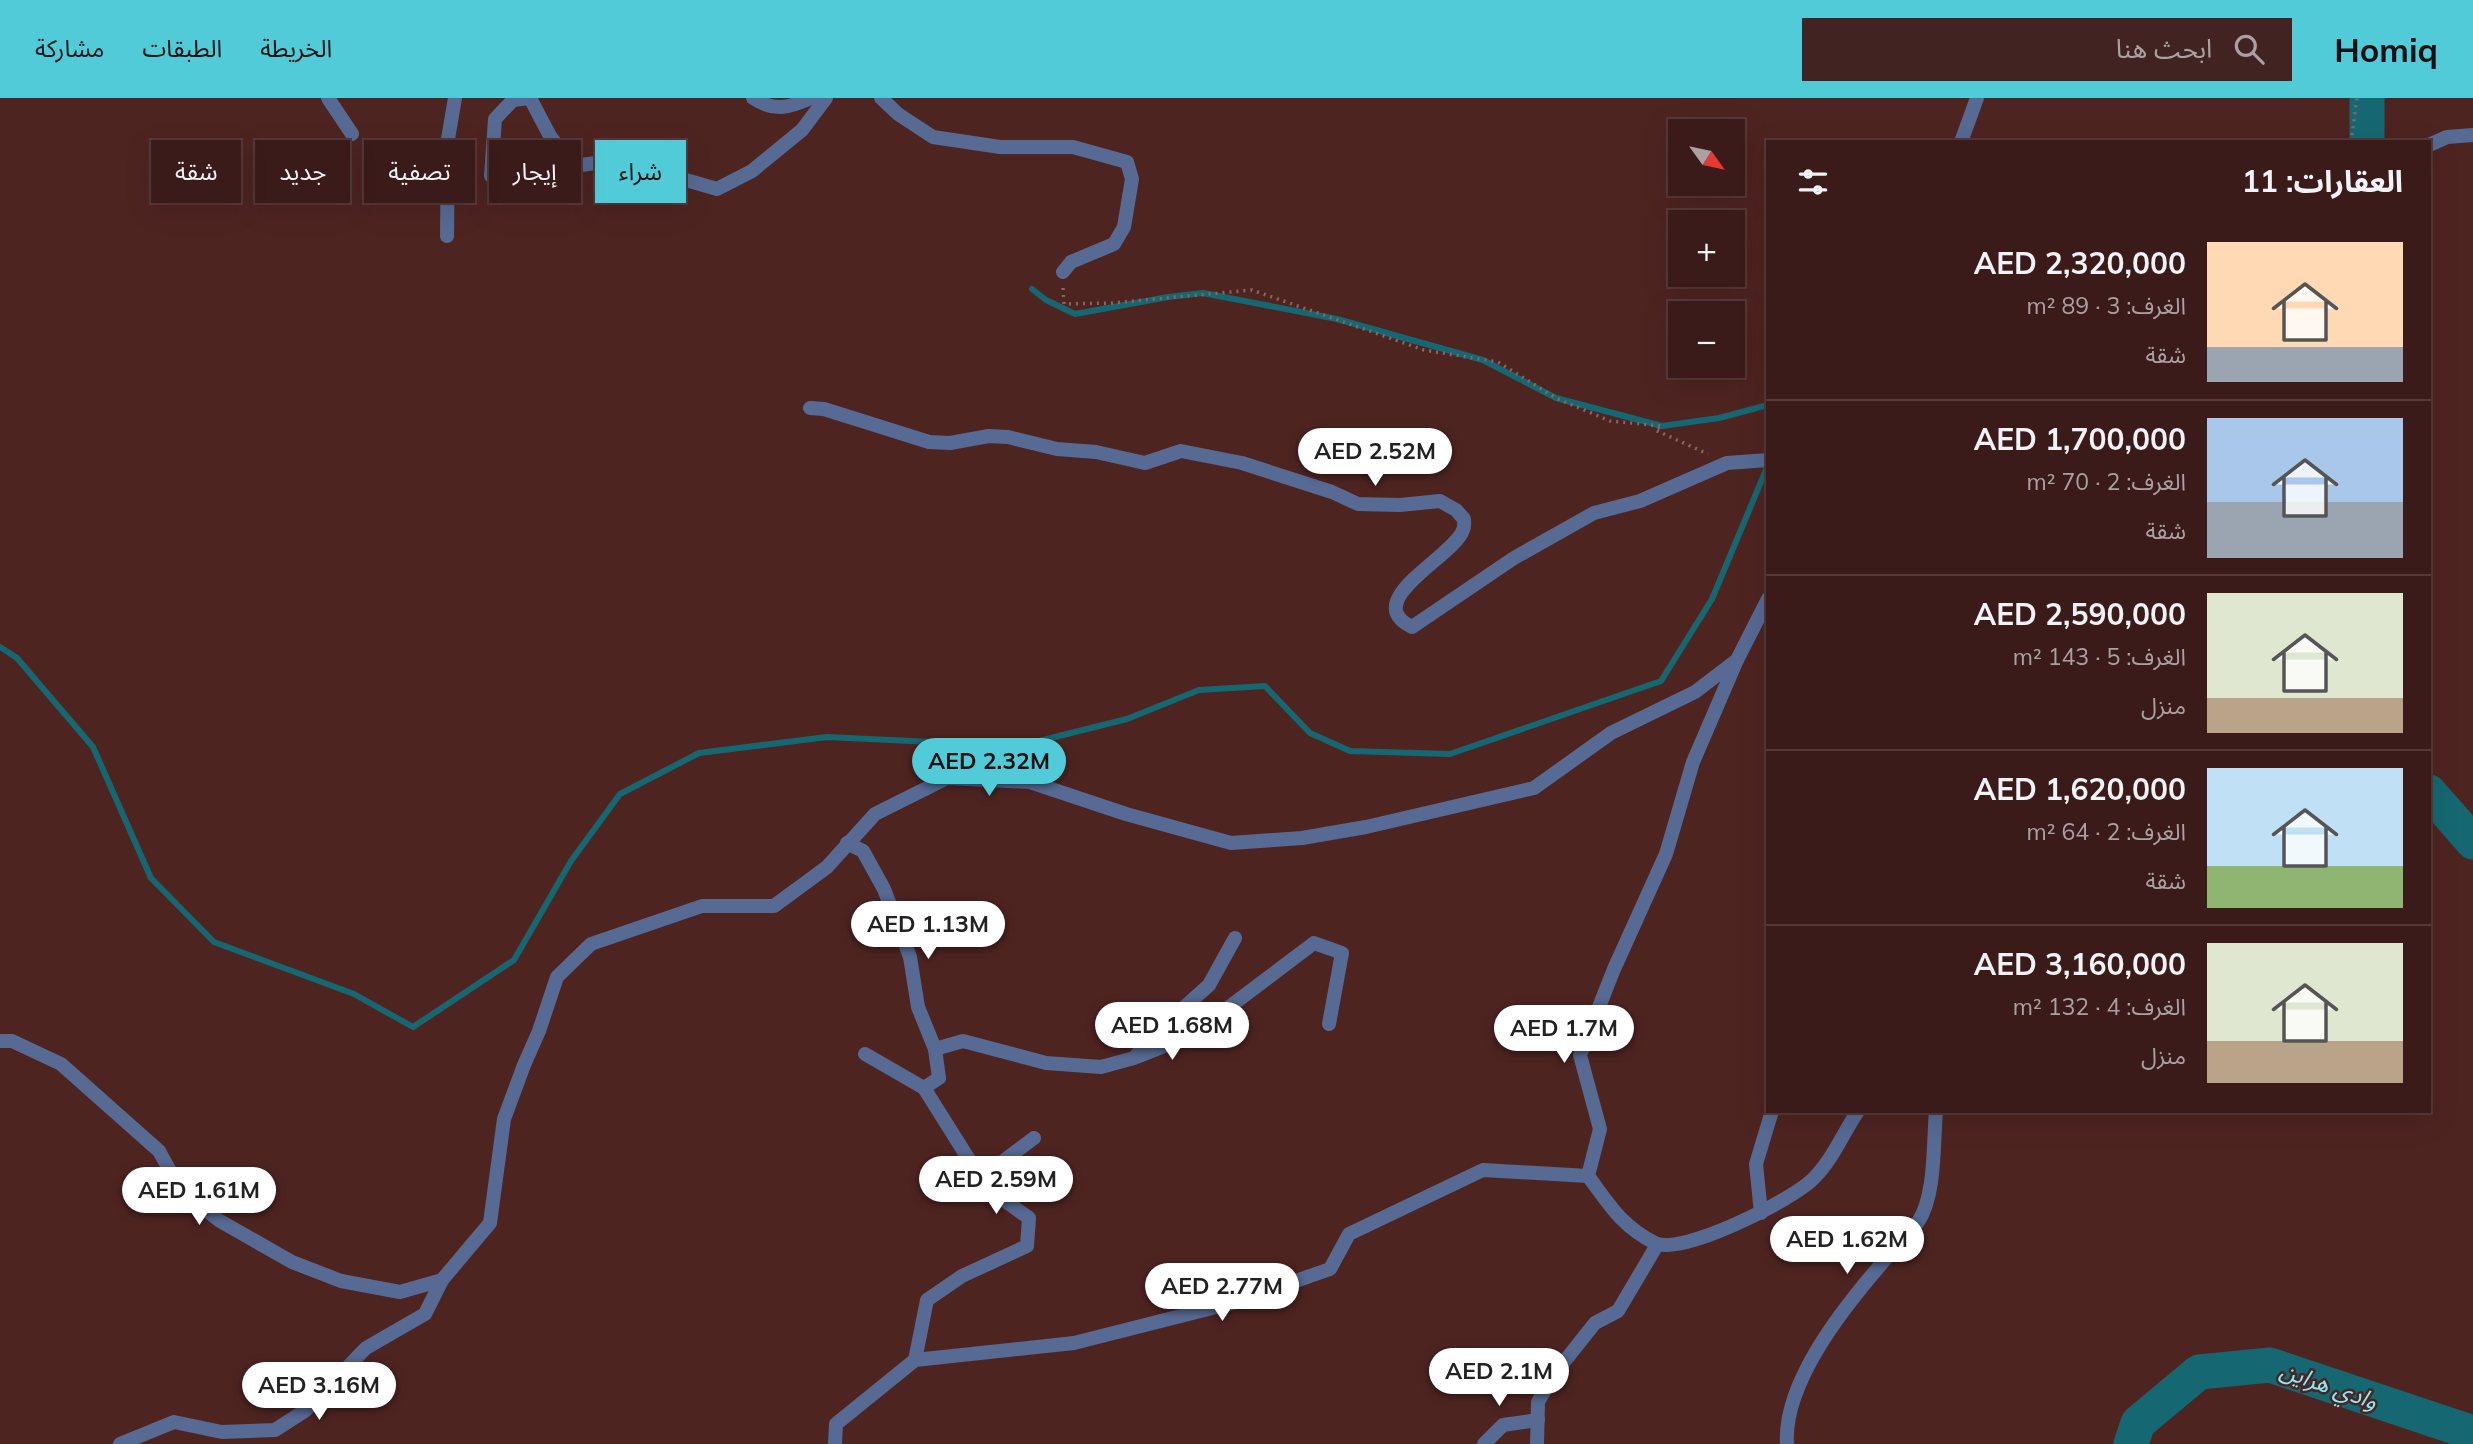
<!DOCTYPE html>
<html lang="ar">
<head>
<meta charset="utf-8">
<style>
  body { margin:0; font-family:Mulish,"Noto Sans Arabic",sans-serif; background:#412422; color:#f1f3f6; direction:rtl; height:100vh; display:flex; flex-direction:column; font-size:26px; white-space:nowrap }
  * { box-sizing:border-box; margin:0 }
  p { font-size:23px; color:#aba1a2 }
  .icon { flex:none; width:38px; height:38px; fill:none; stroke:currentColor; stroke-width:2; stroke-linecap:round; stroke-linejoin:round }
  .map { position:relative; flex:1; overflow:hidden; direction:ltr }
  .panel { position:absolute; left:1766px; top:42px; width:665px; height:973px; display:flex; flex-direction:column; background:#3a1b19; border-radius:0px; box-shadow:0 7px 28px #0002,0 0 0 2px #543938; direction:rtl }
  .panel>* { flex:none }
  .banner { position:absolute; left:21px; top:42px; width:665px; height:63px; direction:rtl; display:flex; gap:14px }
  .needle { width:46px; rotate:123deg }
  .fabs { position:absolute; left:1668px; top:21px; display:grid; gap:14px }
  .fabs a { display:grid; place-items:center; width:77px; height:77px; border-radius:0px; background:#3a1b19; box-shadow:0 7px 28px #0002,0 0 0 2px #543938; font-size:35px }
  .price { position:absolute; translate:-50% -60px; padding:0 16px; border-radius:24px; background:#fff; color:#222; font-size:23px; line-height:46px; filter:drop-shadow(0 2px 4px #0008) }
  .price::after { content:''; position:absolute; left:50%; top:42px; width:21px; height:16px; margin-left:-10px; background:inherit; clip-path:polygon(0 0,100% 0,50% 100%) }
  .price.on { background:#52cbd9; color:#111 }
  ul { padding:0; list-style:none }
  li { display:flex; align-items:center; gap:21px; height:175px; padding:0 28px }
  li+li { border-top:2px solid #543938 }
  li span { display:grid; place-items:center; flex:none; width:196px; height:140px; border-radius:0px; color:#555 }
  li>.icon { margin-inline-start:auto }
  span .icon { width:84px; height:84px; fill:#fffc; stroke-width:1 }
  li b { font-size:30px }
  h2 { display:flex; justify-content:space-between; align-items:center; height:84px; padding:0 28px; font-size:30px }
  .pill { padding:0 24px; border-radius:0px; background:#3a1b19; box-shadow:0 7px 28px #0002,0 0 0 2px #543938; font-size:24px; line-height:63px }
  .pill.on { background:#52cbd9; color:#111 }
  header { display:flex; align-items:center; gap:42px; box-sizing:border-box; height:98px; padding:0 35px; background:#52cbd9; color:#111 }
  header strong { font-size:33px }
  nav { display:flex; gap:38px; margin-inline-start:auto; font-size:24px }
  .search { width:490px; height:63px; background:#412422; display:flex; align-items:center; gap:18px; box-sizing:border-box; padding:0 24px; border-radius:0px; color:#aba1a2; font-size:26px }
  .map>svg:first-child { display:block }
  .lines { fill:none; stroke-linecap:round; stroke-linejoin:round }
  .stream { stroke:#156871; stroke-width:6 }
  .river { stroke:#156871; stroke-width:35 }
  .path { stroke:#8a6562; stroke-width:3.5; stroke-dasharray:2 5; stroke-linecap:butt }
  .minor { stroke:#576a93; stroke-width:14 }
  .tertiary { stroke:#576a93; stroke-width:14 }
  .labels { text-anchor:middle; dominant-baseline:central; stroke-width:5; stroke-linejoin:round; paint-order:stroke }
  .water-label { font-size:23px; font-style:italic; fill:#84edfa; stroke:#4e2421 }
</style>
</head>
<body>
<header>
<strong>Homiq</strong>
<div class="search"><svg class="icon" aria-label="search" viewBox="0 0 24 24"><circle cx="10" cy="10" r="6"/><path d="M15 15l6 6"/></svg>ابحث هنا</div>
<nav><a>الخريطة</a><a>الطبقات</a><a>مشاركة</a></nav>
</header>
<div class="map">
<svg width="2473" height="1346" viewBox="0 0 2473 1346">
  <rect width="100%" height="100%" fill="#4e2421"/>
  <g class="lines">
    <g class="stream">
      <path d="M1032 191 1046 202 1075 216 1168 199 1203 195 1337 221 1483 262 1556 300 1662 328 1719 320 1768 307"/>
      <path d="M0 549 17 560 93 649 151 780 214 844 354 896 413 929 514 862 571 763 620 696 699 655 827 639 1019 648 1127 621 1199 592 1265 588 1310 635 1350 653 1450 656 1661 583 1712 501 1768 367"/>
    </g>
    <g class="river">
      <path d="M2367 44V0"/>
      <path d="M2429 694 2473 744"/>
      <path d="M2131 1346 2138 1325 2199 1274 2270 1267 2473 1335"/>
    </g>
    <g class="path">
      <path d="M2351 44 2357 0"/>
      <path d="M1063 190 1064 206 1112 205 1252 192 1424 252 1498 264 1556 300 1610 323 1662 328 1655 332 1708 356"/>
    </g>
    <g class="minor">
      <path d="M328 0 352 36"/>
      <path d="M530 0 550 38 574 68 617 62 717 91 752 73 802 32 826 0"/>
      <path d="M753 0C774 14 789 10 811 0"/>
      <path d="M881 0 898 16 933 39 1000 49H1073L1127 64 1132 81 1124 129 1114 146 1071 164 1063 174"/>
      <path d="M2429 47 2447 39 2473 37"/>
      <path d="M491 78 495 21 513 2 529 0"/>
      <path d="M447 138 448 41 455 0"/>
      <path d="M810 310 824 311 929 344 950 345 989 338 1008 339 1057 351 1096 354 1145 365 1181 353 1242 365 1332 394 1358 406 1400 407 1440 403 1456 412 1464 421C1464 425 1465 428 1463 432 1455 458 1358 503 1412 529L1514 460 1594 415 1640 403 1727 365 1768 362"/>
      <path d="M1768 501 1737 562 1693 664 1666 756 1614 871 1580 957 1600 1031 1588 1078C1609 1106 1621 1128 1655 1145 1682 1158 1793 1102 1814 1080 1833 1061 1843 1035 1858 1013"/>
      <path d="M847 745 863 753 884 791 910 859 918 909 935 951 939 980 924 990"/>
      <path d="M0 943H12L61 966 159 1053 181 1093 220 1123 292 1164 341 1183 400 1194 442 1182"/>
      <path d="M935 951 963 943 1046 965 1101 969 1134 960 1192 937 1314 845 1342 855 1329 926"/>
      <path d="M865 956 924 990 968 1060 997 1097 1029 1120 1027 1148 962 1178 927 1202 915 1262"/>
      <path d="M1135 959 1150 940 1209 887 1235 840"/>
      <path d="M982 1079 1034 1040"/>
      <path d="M1761 1115 1756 1066 1772 1013"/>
      <path d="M120 1346 174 1324 222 1334 275 1332 306 1312 366 1250 425 1216 442 1182 490 1125 504 1021 524 967 539 933 557 879 591 846 702 808H774L827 769 875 716 947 680 1030 684 1126 716 1231 745 1302 740 1366 729 1534 690 1611 635 1695 594 1737 562"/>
      <path d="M835 1346 836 1326 915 1262 1074 1245 1236 1204 1330 1171 1349 1136 1483 1072 1588 1078"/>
      <path d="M1484 1346 1503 1327 1538 1322"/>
      <path d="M1537 1346 1538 1304 1552 1279 1595 1225 1618 1213 1657 1147"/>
      <path d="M1787 1346C1783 1284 1845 1208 1883 1164 1894 1151 1909 1138 1918 1124 1936 1097 1933 1045 1936 1013"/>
    </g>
    <path class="tertiary" d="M1961 44 1977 0"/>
  </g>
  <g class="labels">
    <g class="water-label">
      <text transform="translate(2329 1287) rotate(19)">وادي هراين</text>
    </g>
  </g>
</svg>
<div class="fabs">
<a><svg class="needle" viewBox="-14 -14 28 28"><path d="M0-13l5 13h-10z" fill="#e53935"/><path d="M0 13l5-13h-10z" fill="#aba1a2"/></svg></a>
<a>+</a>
<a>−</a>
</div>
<b class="price" style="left:1375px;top:390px">AED 2.52M</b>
<b class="price on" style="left:989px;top:700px">AED 2.32M</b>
<b class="price" style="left:928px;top:863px">AED 1.13M</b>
<b class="price" style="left:1172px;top:964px">AED 1.68M</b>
<b class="price" style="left:1564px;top:967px">AED 1.7M</b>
<b class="price" style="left:996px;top:1118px">AED 2.59M</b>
<b class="price" style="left:199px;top:1129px">AED 1.61M</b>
<b class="price" style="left:1847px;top:1178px">AED 1.62M</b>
<b class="price" style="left:1222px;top:1225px">AED 2.77M</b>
<b class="price" style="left:1499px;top:1310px">AED 2.1M</b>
<b class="price" style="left:319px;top:1324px">AED 3.16M</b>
<div class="banner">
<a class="pill on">شراء</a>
<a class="pill">إيجار</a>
<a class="pill">تصفية</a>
<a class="pill">جديد</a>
<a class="pill">شقة</a>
</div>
<section class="panel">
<h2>العقارات: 11<svg class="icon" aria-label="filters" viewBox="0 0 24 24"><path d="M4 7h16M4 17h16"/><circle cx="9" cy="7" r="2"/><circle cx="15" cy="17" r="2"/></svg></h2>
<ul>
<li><span style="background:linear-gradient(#ffd9b3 75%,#9aa5b1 0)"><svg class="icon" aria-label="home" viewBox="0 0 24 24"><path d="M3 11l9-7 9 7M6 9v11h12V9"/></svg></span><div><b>AED 2,320,000</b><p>الغرف: 3 · 89 m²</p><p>شقة</p></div></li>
<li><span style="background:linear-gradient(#a9c7e8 60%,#9aa5b1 0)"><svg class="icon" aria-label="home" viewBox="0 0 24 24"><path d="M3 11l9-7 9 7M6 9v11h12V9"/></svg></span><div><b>AED 1,700,000</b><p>الغرف: 2 · 70 m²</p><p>شقة</p></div></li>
<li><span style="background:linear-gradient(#dfe7d0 75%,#b9a48a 0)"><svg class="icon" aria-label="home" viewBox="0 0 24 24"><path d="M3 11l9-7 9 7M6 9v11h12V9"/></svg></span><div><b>AED 2,590,000</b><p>الغرف: 5 · 143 m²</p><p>منزل</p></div></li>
<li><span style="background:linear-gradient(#bfe0f5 70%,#8fb573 0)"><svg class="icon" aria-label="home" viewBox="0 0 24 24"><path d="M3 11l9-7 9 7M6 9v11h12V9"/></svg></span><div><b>AED 1,620,000</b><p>الغرف: 2 · 64 m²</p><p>شقة</p></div></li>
<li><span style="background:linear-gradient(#dfe7d0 70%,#b9a48a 0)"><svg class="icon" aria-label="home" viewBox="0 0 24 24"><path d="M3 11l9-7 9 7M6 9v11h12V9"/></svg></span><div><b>AED 3,160,000</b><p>الغرف: 4 · 132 m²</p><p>منزل</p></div></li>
</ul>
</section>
</div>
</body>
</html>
